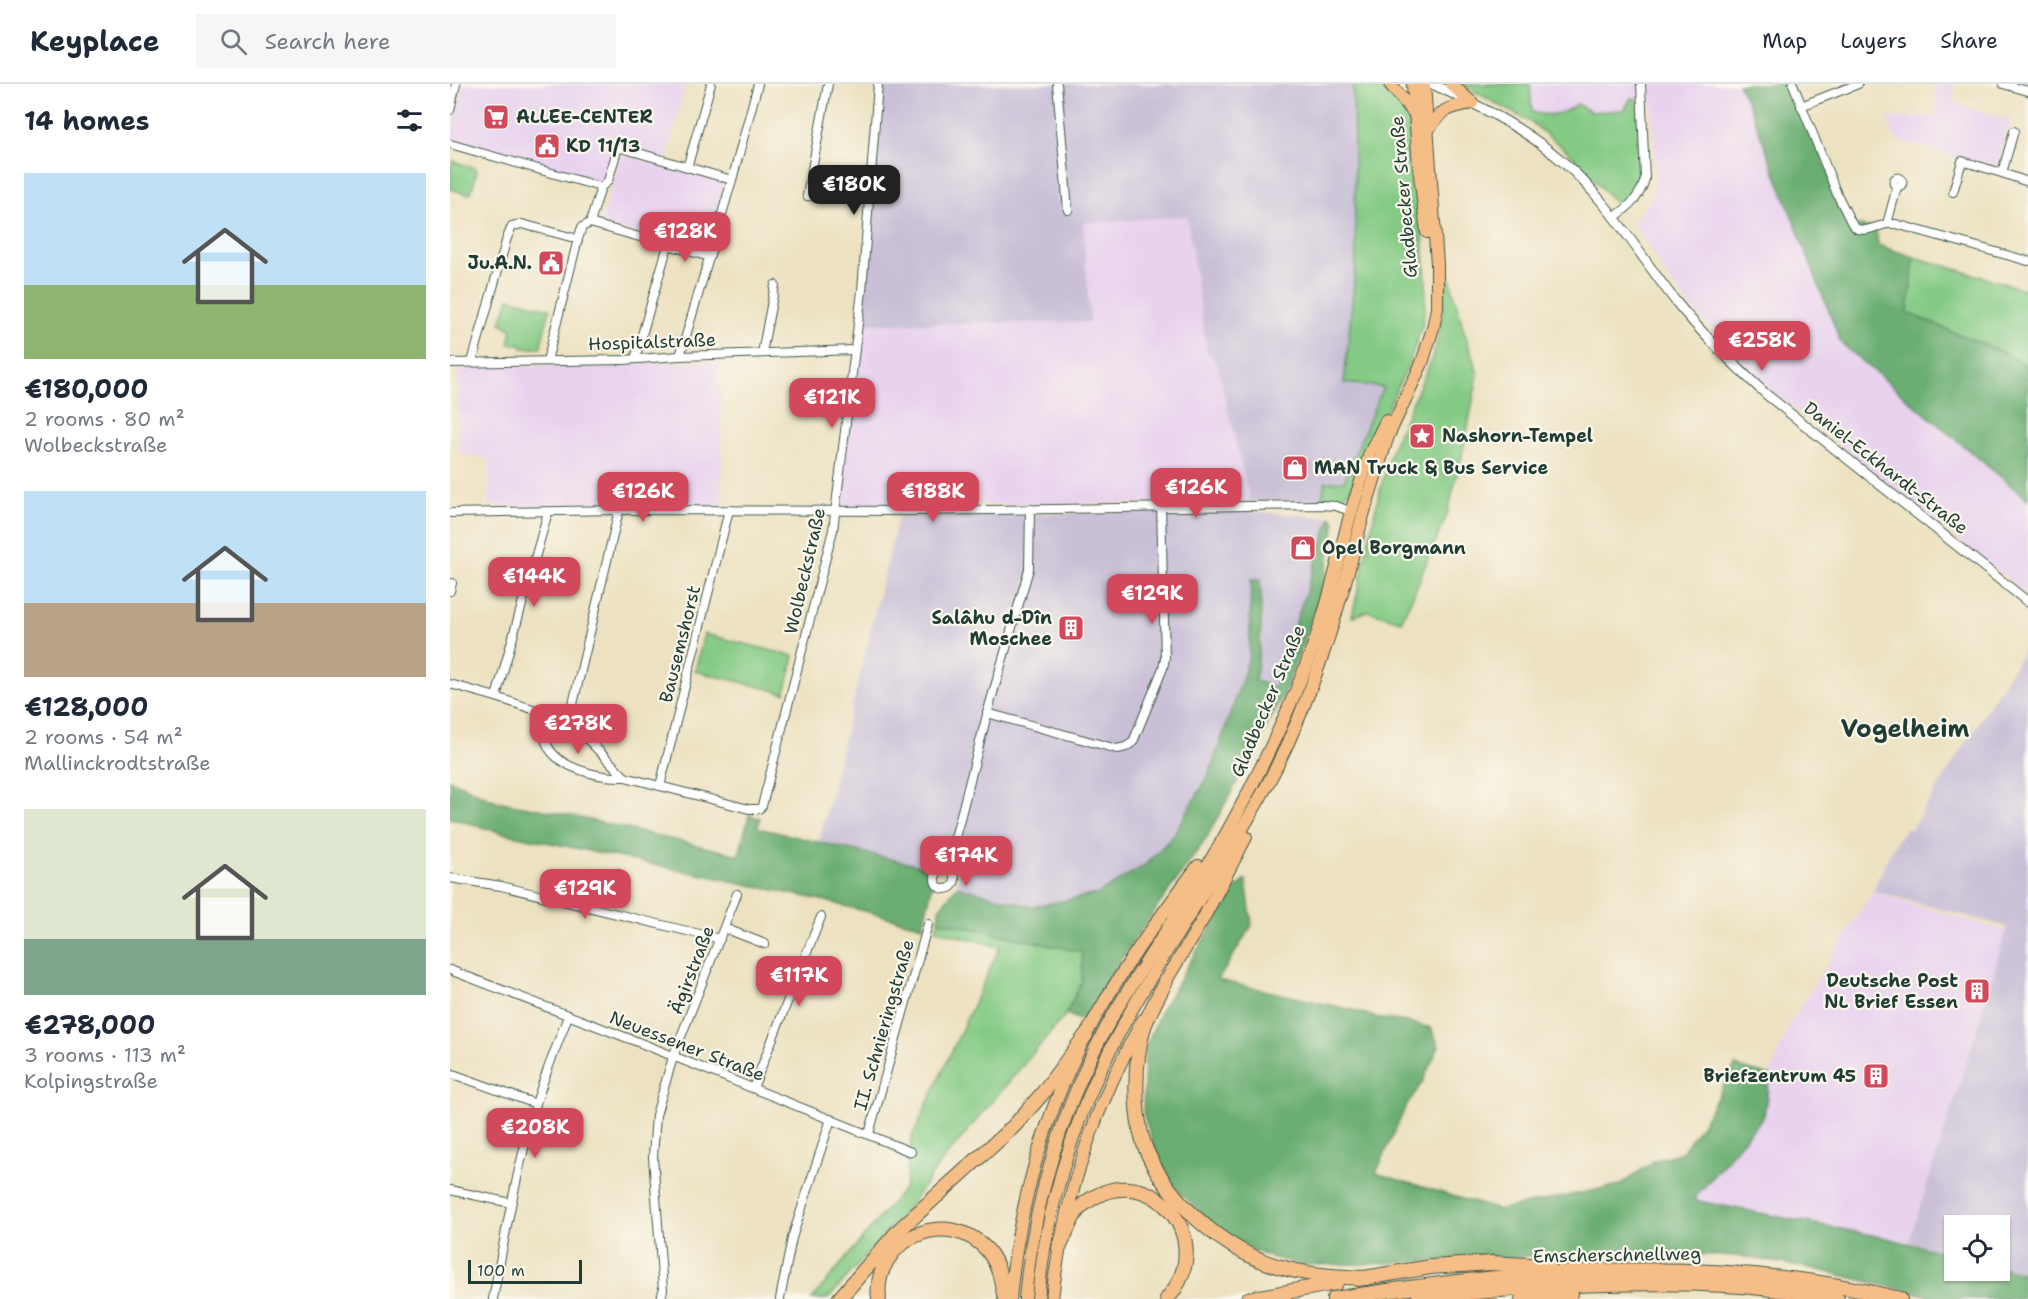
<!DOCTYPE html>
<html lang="en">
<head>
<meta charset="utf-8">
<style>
  body { margin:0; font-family:"Shantell Sans",sans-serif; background:#f6f6f7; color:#1f2937; height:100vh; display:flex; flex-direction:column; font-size:22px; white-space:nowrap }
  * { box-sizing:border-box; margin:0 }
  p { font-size:20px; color:#747a83 }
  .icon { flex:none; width:33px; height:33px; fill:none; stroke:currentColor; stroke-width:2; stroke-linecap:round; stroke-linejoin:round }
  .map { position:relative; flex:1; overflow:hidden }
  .details { display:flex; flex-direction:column; background:#fff; width:450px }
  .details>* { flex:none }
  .controls { position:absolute; left:1494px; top:1131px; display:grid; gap:12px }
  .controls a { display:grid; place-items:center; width:66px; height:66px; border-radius:0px; background:#fff; box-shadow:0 2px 4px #0004; font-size:30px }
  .scale { position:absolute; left:18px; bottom:15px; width:114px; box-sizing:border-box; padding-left:6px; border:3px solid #1f3d34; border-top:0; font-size:16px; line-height:21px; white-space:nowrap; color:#1f3d34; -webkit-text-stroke:4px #fbf7ec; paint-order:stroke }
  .price { position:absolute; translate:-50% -51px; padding:0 14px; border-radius:12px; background:#d1495b; color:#fff; font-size:20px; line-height:39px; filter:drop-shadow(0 2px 3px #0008) }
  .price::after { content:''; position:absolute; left:50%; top:36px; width:18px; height:14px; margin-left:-9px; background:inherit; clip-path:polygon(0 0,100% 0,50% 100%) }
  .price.on { background:#222; color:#fff }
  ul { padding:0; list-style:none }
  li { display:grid; align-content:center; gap:12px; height:318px; padding:0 24px }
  li span { display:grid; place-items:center; height:186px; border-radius:0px; color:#555 }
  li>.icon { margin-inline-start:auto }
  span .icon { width:108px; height:108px; fill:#fffc; stroke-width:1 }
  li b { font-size:26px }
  h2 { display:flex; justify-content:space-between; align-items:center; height:72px; padding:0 24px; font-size:26px }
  header { display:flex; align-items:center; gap:36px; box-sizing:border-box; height:84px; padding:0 30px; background:#fff; border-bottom:2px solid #e0e1e3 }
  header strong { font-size:28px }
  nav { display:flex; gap:33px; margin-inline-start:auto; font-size:21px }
  .search { width:420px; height:54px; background:#f6f6f7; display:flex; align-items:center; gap:15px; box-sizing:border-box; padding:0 21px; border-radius:0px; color:#747a83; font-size:22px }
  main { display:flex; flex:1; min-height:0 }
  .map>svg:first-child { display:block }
  .built { fill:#e8d2ee }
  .industrial { fill:#c9bfd7 }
  .green { fill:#84ca84; stroke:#52845c; stroke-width:1.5 }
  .forest { fill:#6bae72; stroke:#457653; stroke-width:1.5 }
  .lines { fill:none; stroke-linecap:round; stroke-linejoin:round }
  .minor-casing { stroke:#3e5649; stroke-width:10 }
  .tertiary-casing { stroke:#3e5649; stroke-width:11 }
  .primary-casing { stroke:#3e5649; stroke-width:14 }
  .trunk-casing { stroke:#3e5649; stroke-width:14 }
  .motorway-casing { stroke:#3e5649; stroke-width:16 }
  .minor { stroke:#fff; stroke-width:8 }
  .tertiary { stroke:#fff; stroke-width:9 }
  .primary { stroke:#f6be87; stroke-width:12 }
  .trunk { stroke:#f6be87; stroke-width:12 }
  .motorway { stroke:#f6be87; stroke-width:14 }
  .labels { text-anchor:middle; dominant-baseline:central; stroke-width:4.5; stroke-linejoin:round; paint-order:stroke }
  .poi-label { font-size:18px; font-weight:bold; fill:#1f3d34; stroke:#fbf7ec; text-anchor:start }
  .street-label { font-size:18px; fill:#1f3d34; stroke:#fbf7ec }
  .district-label { font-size:24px; font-weight:bold; fill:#1f3d34; stroke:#fbf7ec }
</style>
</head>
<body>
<header>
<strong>Keyplace</strong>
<div class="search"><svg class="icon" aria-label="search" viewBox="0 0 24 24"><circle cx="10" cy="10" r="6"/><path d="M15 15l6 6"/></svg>Search here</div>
<nav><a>Map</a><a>Layers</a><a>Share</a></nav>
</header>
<main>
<section class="details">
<h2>14 homes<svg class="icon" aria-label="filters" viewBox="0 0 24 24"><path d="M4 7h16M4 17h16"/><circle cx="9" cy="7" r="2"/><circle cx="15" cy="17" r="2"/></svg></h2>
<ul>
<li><span style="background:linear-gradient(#bfe0f5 60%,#8fb573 0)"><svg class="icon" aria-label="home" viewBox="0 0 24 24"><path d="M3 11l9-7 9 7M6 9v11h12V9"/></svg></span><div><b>€180,000</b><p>2 rooms · 80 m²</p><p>Wolbeckstraße</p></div></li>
<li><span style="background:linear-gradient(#bfe0f5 60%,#b9a48a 0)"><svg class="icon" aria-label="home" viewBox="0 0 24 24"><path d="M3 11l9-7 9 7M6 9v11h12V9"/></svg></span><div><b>€128,000</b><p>2 rooms · 54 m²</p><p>Mallinckrodtstraße</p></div></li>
<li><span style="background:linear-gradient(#dfe7d0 70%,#7fa58c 0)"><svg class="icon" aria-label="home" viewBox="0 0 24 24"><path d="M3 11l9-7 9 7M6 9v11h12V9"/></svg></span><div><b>€278,000</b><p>3 rooms · 113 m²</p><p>Kolpingstraße</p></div></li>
</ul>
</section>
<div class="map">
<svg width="1578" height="1215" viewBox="0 0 1578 1215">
  <rect width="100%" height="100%" fill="#fbf7ec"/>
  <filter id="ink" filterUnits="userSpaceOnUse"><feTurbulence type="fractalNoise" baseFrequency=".0167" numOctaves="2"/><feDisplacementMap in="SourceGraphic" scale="12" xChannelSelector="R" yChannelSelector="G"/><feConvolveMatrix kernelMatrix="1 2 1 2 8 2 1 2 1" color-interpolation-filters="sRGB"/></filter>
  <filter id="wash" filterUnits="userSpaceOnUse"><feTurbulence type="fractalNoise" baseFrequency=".008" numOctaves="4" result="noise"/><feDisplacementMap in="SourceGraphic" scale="24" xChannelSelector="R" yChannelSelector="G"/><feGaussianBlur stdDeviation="1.35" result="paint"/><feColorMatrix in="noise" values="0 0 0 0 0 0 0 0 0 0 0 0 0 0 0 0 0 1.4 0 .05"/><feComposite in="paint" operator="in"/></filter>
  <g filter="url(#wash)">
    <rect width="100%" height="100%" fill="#ece1c0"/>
    <g class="built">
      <path d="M14 0H236L216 76 167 63 153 101 0 59V52Z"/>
      <path d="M1080 0H1288L1300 24 1391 259 1578 416V511L1323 308 1299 287 1230 211 1182 138 1197 122 1203 109 1206 90 1201 14H1181L1174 26 1141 28 1127 20 1116 28 1095 32 1082 28Z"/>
      <path d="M1486 0H1504V19L1561 36 1547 85 1445 55 1437 34 1486 32Z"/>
      <path d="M171 70 276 98 255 169 151 140Z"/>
      <path d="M738 132 757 268 767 279 800 418 389 422 411 240 640 238 633 138Z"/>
      <path d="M270 277 272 423 39 422V375L9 370 7 289 14 283Z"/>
      <path d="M1423 807 1450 817 1556 847 1532 929 1459 1158 1243 1116 1314 1032 1320 992 1338 943Z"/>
    </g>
    <g class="industrial">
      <path d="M497 0H934L976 198 975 224 972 242 959 280 898 409 889 415 800 418 767 279 757 268 737 132 633 139 640 238 411 240 433 4Z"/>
      <path d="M710 427H794L881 433 824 603 805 598 812 555 813 526 810 496H801L799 572 758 693 722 753 696 781 648 810 582 823 507 802 511 786 488 780 484 785 369 757 448 433Z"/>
      <path d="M1578 560V1191L1550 1183V1142H1504V1171L1459 1158 1532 929 1557 843 1423 807 1442 764 1457 743 1461 746Z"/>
    </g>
    <g class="green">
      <path d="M903 0H934L943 6 959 32 973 151 976 198 975 224 972 242 959 280 912 377 901 406 889 415H872L875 398 894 397 933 303 894 299 906 180Z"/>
      <path d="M1011 0H1080L1082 28C1099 33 1112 31 1127 20L1141 28 1174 26 1181 14 1187 15C1188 36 1201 124 1166 120L1123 72 1082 39Z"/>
      <path d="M3 77 25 84 27 87 21 109 18 110 0 105V87Z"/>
      <path d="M991 161 1013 244 1028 290 1015 359 997 431 972 489 964 510 951 537 918 527 902 533 928 414 942 364 980 279 987 257 994 221 995 195Z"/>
      <path d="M1464 173 1578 206V283L1559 271 1458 229Z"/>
      <path d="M59 214 100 225 90 264H72L71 260H59L62 246 51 239Z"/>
      <path d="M254 550 344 572 335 609 245 587Z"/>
      <path d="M488 837 633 868 632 897 616 930 488 1082 461 1120 378 1215H362L455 1103 462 1053 550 863 486 846Z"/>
    </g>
    <g class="forest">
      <path d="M1288 0H1341L1401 141 1426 144 1428 161 1464 173 1458 229 1559 271 1578 283V416L1391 259 1300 24Z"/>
      <path d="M881 433 885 437 884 444 874 500 856 552 831 616 756 755 683 857 632 937 616 930 632 897V868L488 837 489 825 507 802 582 823 648 810 695 781 722 753 758 693 794 590 799 572 801 496H810C813 533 811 560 805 597L824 603Z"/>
      <path d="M0 696 46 717 105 728 289 771 299 731 310 734 308 744 484 785 480 795 482 803 473 842 371 816 53 749 0 734Z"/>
      <path d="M796 796 802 841 768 896 903 926 931 935 952 937 981 944 989 962 972 999 955 1024 926 1089 1049 1126 1170 1101 1204 1077 1232 1068 1253 1038 1285 982 1320 992 1314 1032 1243 1116 1437 1154 1504 1171V1186H1550V1183L1578 1191V1215H1493L1360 1184 1290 1172 1184 1168 1052 1173 920 1180 851 1181 814 1171 778 1155 729 1108 710 1081 693 1029 695 965 711 926 783 807Z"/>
    </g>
  </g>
  <g filter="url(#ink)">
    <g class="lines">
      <defs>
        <g id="minor">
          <path d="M378 0 357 112 418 116"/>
          <path d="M607 0 618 126"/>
          <path d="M1343 0 1387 110 1402 140 1407 145 1416 146 1437 140H1446L1578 177"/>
          <path d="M1553 0 1578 7"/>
          <path d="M1351 22 1408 0"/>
          <path d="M0 26 6 0"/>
          <path d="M1564 47 1552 89 1578 98"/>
          <path d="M0 60 151 103"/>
          <path d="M237 84 261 0"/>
          <circle cx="1448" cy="98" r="4.5"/>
          <path d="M1503 108 1512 77 1552 89"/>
          <path d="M1165 133C1180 122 1190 113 1195 95L1191 0"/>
          <path d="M140 139 260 173"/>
          <path d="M1437 140 1447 103"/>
          <path d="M312 269 325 201"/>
          <path d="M230 272 282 96 308 0"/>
          <path d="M185 275 218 161"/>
          <path d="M97 277 128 155 132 143 140 139 151 103 158 97 168 63 282 96"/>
          <path d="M22 278 57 154 62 142 72 140 128 155"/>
          <path d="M0 279 174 276 230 272 405 266"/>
          <path d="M0 429 169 426 467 427 870 421 886 422 903 428"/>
          <path d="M0 507 2 499"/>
          <path d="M0 600 46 613 119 637 175 693 299 725H309L312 722 383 446 412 207 428 0"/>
          <path d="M46 613 98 428"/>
          <path d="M537 629 667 665 676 663 683 658 713 584 715 574 711 423"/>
          <path d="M99 631C97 638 93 646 95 654 101 684 149 694 175 693"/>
          <path d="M119 637 169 426"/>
          <path d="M210 702 279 426"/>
          <circle cx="495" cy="795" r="10"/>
          <path d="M497 785 539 623 579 485 580 425"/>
          <path d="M0 794 51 802 270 855"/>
          <path d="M274 844 315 860"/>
          <path d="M0 886 188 958 461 1068"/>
          <path d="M0 989 86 1020"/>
          <path d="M303 1004 371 833"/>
          <path d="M419 1050 478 840"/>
          <path d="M0 1106 61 1119"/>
          <path d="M43 1215C55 1150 67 1086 85 1023 94 992 107 962 118 932"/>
          <path d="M211 1215 213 1206 203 1073 206 1031 223 973 287 810"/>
          <path d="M330 1215 342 1154 381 1035"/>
        </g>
        <path id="tertiary" d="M982 0C1028 21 1073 43 1112 77 1159 117 1189 171 1227 219 1254 252 1285 282 1317 311L1578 518"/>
        <g id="primary">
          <path d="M940 0 964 29"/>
          <path d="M963 0 969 83 977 148"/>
          <path d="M1001 0 1022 19"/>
          <path d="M976 48C991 27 996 23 1022 19"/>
          <path d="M901 428 920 369 936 337"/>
          <path d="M913 431 938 352 972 279 983 244 987 224V180L974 0"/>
        </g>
        <g id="trunk">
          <path d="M711 905 753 835 796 753"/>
          <path d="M560 1215C568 1124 594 1031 637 949 668 890 708 835 748 782"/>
          <path d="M575 1215C583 1116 615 1014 665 928 703 864 747 804 782 739 816 677 846 613 869 546 882 507 890 467 901 428"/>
          <path d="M588 1215C595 1130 621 1044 659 968 705 877 767 794 816 703 862 618 889 525 913 431"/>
          <path d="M602 1215C613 1115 644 1023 693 936"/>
        </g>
        <g id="motorway">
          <path d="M716 897C708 913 698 930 693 946 684 979 683 1036 697 1068 720 1119 774 1166 827 1182 856 1191 886 1193 917 1194"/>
          <path d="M609 1164C616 1150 622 1129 634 1120 697 1070 771 1154 717 1215"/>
          <path d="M908 1195 981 1183 1041 1179 1098 1182"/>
          <path d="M389 1215 449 1146 564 1042 592 1010 636 951"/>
          <path d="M429 1215C422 1155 498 1121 538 1167 549 1181 552 1198 555 1215"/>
          <path d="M798 1215 886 1199"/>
          <path d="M884 1215C1072 1185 1263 1169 1450 1215"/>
          <path d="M968 1215C1013 1208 1059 1205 1105 1202 1199 1197 1295 1197 1387 1215"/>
          <path d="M1072 1215 1121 1210"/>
        </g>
      </defs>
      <use href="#minor" class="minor-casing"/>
      <use href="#tertiary" class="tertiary-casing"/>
      <use href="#primary" class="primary-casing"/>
      <use href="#trunk" class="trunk-casing"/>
      <use href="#motorway" class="motorway-casing"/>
      <use href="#minor" class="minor"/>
      <use href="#tertiary" class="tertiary"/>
      <use href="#primary" class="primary"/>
      <use href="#trunk" class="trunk"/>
      <use href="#motorway" class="motorway"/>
    </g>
  </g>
  <defs>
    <symbol id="supermarket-square" viewBox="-11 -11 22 22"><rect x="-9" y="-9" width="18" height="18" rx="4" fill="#d1495b" stroke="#fbf7ec"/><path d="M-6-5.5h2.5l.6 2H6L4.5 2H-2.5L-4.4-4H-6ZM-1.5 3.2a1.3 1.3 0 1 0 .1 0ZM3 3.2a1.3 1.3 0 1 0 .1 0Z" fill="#fff"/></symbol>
    <symbol id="civic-square" viewBox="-11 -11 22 22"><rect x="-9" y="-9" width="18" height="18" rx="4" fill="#d1495b" stroke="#fbf7ec"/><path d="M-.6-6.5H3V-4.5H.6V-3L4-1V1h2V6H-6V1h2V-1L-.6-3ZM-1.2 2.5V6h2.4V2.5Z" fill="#fff"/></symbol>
    <symbol id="sight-square" viewBox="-11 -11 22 22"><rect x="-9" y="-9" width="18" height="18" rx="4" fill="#d1495b" stroke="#fbf7ec"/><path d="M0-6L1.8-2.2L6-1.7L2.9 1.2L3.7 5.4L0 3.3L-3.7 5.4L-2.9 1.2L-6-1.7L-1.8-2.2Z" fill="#fff"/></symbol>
    <symbol id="shop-square" viewBox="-11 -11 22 22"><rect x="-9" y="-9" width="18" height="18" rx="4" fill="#d1495b" stroke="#fbf7ec"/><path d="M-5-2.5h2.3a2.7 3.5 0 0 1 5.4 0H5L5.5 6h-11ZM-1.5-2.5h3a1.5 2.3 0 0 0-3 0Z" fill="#fff"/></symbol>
    <symbol id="building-square" viewBox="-11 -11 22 22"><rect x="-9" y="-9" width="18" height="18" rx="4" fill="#d1495b" stroke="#fbf7ec"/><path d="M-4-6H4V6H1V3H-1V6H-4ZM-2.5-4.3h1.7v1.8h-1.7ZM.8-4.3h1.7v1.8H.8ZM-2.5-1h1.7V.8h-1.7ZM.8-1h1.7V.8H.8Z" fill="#fff"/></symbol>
  </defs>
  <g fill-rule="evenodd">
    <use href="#supermarket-square" x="31" y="18" width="30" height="30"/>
    <use href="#civic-square" x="82" y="47" width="30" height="30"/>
    <use href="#civic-square" x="86" y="164" width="30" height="30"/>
    <use href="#sight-square" x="957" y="337" width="30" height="30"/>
    <use href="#shop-square" x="830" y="369" width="30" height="30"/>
    <use href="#shop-square" x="838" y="449" width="30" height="30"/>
    <use href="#building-square" x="606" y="529" width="30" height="30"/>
    <use href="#building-square" x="1512" y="892" width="30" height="30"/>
    <use href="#building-square" x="1411" y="977" width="30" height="30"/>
  </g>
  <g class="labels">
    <g class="poi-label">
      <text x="66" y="33">ALLEE-CENTER</text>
      <text x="116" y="62">KD 11/13</text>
      <text x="82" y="179" text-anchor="end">Ju.A.N.</text>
      <text x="992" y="352">Nashorn-Tempel</text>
      <text x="864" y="384">MAN Truck &amp; Bus Service</text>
      <text x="872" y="464">Opel Borgmann</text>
      <text x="602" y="534" text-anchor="end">Salâhu d-Dîn<tspan x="602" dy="21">Moschee</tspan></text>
      <text x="1508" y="897" text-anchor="end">Deutsche Post<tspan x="1508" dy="21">NL Brief Essen</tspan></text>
      <text x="1406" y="992" text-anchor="end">Briefzentrum 45</text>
    </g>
    <g class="street-label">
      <text transform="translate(954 113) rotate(-95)">Gladbecker Straße</text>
      <text transform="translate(202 258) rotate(-2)">Hospitalstraße</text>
      <text transform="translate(1436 384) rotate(38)">Daniel-Eckhardt-Straße</text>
      <text transform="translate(355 487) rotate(-77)">Wolbeckstraße</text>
      <text transform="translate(230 560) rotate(-76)">Bausemshorst</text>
      <text transform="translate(818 617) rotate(-67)">Gladbecker Straße</text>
      <text transform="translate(242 886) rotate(-69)">Ägirstraße</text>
      <text transform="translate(434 941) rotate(-74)">II. Schnieringstraße</text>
      <text transform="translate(237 962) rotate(21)">Neuessener Straße</text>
      <text transform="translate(1167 1171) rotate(-1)">Emscherschnellweg</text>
    </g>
    <g class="district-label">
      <text x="1455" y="645">Vogelheim</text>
    </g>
  </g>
</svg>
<div class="controls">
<a><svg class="icon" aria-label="locate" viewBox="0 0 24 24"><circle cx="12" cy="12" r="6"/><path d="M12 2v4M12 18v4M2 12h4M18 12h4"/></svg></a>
</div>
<div class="scale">100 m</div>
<b class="price on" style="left:404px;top:132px">€180K</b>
<b class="price" style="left:235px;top:179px">€128K</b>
<b class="price" style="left:1312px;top:288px">€258K</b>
<b class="price" style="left:382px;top:345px">€121K</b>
<b class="price" style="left:746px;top:435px">€126K</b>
<b class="price" style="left:193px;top:439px">€126K</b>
<b class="price" style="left:483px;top:439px">€188K</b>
<b class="price" style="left:84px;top:524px">€144K</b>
<b class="price" style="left:702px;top:541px">€129K</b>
<b class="price" style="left:128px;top:671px">€278K</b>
<b class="price" style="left:516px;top:803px">€174K</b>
<b class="price" style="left:135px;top:836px">€129K</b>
<b class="price" style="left:349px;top:923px">€117K</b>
<b class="price" style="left:85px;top:1075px">€208K</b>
</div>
</main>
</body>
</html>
